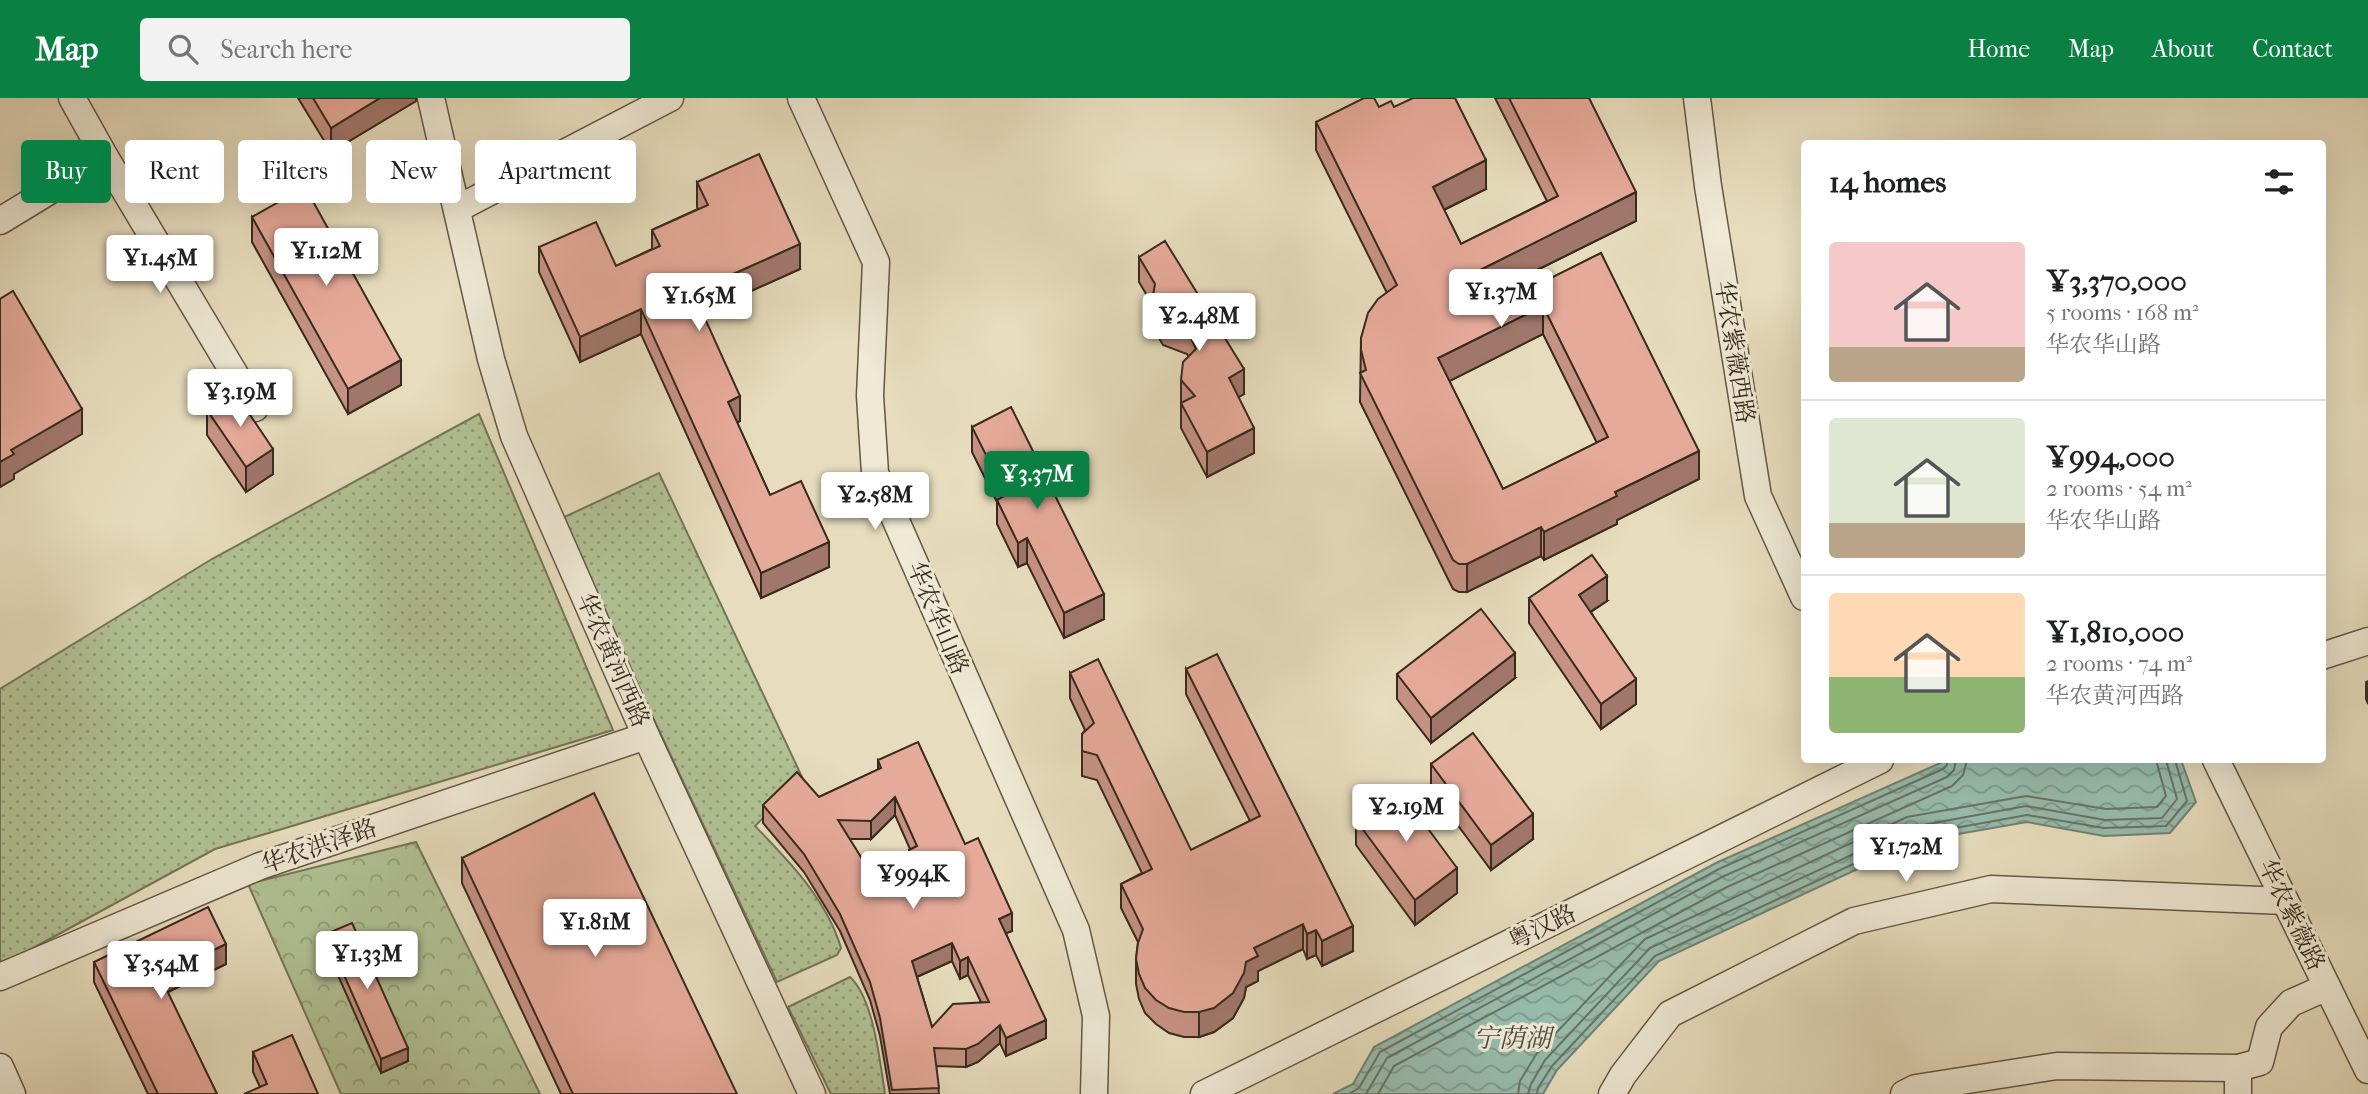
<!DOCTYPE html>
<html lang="en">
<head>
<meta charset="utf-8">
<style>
  body { margin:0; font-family:"IM FELL French Canon","Noto Serif SC",serif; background:#f2f2f2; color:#202124; height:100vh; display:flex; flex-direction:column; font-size:26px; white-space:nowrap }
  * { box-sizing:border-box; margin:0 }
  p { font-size:23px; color:#757577 }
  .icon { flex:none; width:38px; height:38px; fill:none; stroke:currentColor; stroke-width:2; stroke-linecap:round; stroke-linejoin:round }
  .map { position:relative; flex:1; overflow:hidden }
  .side { position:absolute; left:1801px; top:42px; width:525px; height:623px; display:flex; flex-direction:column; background:#fff; border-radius:7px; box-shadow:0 7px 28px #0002 }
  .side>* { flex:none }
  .guide { position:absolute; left:21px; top:42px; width:665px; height:63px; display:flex; gap:14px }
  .price { position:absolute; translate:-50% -60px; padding:0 16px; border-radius:7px; background:#fff; color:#222; font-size:23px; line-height:46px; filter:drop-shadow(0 2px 4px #0008) }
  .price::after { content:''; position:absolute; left:50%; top:42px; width:21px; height:16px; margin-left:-10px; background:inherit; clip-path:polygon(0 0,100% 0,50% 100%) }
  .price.current { background:#0b8043; color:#fff }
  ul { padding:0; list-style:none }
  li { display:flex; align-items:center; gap:21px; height:175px; padding:0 28px }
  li+li { border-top:2px solid #e0e0e0 }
  li span { display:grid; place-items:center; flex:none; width:196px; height:140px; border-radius:7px; color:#555 }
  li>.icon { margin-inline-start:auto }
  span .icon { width:84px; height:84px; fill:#fffc; stroke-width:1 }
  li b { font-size:30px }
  h2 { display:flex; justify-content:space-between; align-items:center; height:84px; padding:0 28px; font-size:30px }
  .chip { padding:0 24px; border-radius:7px; background:#fff; box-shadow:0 7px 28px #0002; font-size:24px; line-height:63px }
  .chip.current { background:#0b8043; color:#fff }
  header { display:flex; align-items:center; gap:42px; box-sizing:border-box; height:98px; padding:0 35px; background:#0b8043; color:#fff }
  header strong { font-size:33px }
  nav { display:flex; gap:38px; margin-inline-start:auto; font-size:24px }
  .search { width:490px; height:63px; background:#f2f2f2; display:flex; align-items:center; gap:18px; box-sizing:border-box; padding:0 24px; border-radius:7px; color:#757577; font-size:26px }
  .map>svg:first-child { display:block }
  .grass { fill:url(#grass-dots); stroke:#747658; stroke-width:2 }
  .forest { fill:url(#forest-crowns); stroke:#747658; stroke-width:2 }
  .water { fill:url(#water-waves); stroke:#718273; stroke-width:2 }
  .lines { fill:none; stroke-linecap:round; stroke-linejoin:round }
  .shore { stroke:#687364; stroke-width:2 }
  .street-casing { stroke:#645744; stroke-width:29 }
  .street { stroke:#efe9d5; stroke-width:26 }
  .wall { fill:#c69284; stroke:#382a1c; stroke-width:2; fill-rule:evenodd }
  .shaded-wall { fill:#a1776c; stroke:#382a1c; stroke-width:2 }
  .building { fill:#e6aa9a; stroke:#382a1c; stroke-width:2; fill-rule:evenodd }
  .labels { text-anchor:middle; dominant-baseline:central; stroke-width:6; stroke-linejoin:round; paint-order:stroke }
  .street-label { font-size:24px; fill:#382a1c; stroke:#efe9d5 }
  .water-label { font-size:26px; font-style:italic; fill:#504e40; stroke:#efe9d5 }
</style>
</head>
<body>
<header>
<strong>Map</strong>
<div class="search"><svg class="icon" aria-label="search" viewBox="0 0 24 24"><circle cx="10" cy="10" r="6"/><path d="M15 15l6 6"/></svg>Search here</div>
<nav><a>Home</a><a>Map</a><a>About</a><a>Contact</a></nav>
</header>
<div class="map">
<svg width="2368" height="996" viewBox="0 0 2368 996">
  <defs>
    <pattern id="grass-dots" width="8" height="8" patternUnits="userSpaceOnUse" patternTransform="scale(1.75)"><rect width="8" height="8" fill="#b1c295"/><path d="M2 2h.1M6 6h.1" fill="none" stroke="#919e79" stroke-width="1.8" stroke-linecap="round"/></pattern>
    <pattern id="forest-crowns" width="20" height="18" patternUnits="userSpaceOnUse" patternTransform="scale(1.75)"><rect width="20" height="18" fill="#b1c295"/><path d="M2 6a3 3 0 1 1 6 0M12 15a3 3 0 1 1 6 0" fill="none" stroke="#919e79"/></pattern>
    <pattern id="water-waves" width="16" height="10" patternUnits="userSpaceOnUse" patternTransform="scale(1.75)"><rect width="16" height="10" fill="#97bcad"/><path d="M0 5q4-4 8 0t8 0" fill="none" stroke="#7c998c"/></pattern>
  </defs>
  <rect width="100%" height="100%" fill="#e7ddbe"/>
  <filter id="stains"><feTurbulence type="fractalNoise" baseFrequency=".00286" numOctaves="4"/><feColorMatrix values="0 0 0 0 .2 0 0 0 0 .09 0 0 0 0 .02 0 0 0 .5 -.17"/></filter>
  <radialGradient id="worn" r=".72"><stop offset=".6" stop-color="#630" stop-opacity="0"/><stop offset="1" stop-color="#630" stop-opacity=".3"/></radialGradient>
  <g class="grass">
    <path d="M479 316 613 632 215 751 0 868V591L212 461Z"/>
    <path d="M659 375 803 681 755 728C789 763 827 802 841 850L837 857 777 884 560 421Z"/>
    <path d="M850 879C874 901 880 965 885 996H831L788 909Z"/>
  </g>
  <path class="forest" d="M416 744 540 996H341L248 786Z"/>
  <path class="water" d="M1947 662H2181L2196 704 2170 735 2104 738 2027 724 1918 743 1659 863 1557 972 1543 996H1333L1353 986 1374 949 1716 765Z"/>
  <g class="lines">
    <g class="shore">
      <path d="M1349 996 1359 990 1380 954 1719 771 1943 671 1947 667V662"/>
      <path d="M1366 996 1387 960 1722 779 1947 679 1954 672 1956 662"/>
      <path d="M1378 996 1394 968 1727 789 1952 688 1963 677 1967 662"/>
      <path d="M1518 996 1520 983 1537 955 1645 841 1907 719 2026 698 2106 711 2157 709 2166 698 2156 662"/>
      <path d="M1528 996 1531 986 1545 962 1650 850 1912 729 2026 708 2105 722 2162 720 2177 701 2166 662"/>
      <path d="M1537 996 1538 990 1552 968 1655 858 1916 737 2027 717 2104 730 2166 728 2187 703 2175 662"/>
    </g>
    <defs>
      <g id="street">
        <path d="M72 0 105 59 255 310"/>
        <path d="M431 0 491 261 514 338 646 638 812 996"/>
        <path d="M801 0 876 164 870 298 875 375 1076 832 1096 918 1094 996"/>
        <path d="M1697 0 1708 88 1758 398 1804 499"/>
        <path d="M457 111 670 0"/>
        <path d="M0 123 105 59"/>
        <path d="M2322 558 2368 543"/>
        <path d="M2216 662 2368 972"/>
        <path d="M0 879 260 768 646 638"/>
        <path d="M0 969 12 996"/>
        <path d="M2238 970V996"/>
        <path d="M1204 996 1880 662"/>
        <path d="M1612 996 1623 977 1670 916 1854 823 1991 791 2285 803"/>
        <path d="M1904 996 1916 990 2057 968 2238 970 2260 964 2269 929 2291 905 2327 889"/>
      </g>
    </defs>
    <use href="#street" class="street-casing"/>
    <use href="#street" class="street"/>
  </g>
  <g class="wall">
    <path d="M298 0H416V3L331 54Z"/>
    <path d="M1495 0H1589L1636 123 1487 197 1493 209 1601 155 1699 381 1617 422V426L1544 462 1541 458 1467 494H1459L1453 491 1360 304 1361 240 1387 195 1316 52V24L1379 9H1394L1486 91 1444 112 1461 146 1547 103ZM1543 236 1597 345 1503 391 1449 283Z"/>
    <path d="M697 84 800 171 702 215 740 323 737 325 770 397 829 469 761 500 641 236 580 264 539 174V149L616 168 652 151V132L698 111 697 109Z"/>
    <path d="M252 119 401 287 348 316 252 144Z"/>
    <path d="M1139 159 1244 296 1238 299 1254 355 1207 379 1181 330V282L1189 259 1187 256 1163 247 1152 228V206L1139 184Z"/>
    <path d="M207 312 273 376 246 394 207 337Z"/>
    <path d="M972 329 1104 521 1064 540 1027 465 1018 469 997 426V404L972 354Z"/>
    <path d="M1529 500 1607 503 1591 514 1636 606 1601 631 1529 525Z"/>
    <path d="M1186 571 1353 853 1322 868 1316 857 1307 861 1303 851 1258 873V883L1246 889 1244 900 1233 920 1214 934 1199 939H1184L1169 935 1156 926 1145 915 1139 901 1136 886V861L1138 844 1121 810V786L1142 775 1097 682 1082 678V636L1085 632 1070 600V575L1191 752 1250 723 1186 596Z"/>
    <path d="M1397 576 1515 580 1431 645 1397 601Z"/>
    <path d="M2368 583V606L2366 601V584Z"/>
    <path d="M878 662 965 746 1012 833 1006 835 1046 940 1006 958 1000 945 978 964 966 969 936 968 939 996H890L880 938 870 902 840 833 804 774 763 725V707L819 699 878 672ZM895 717 910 751 909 752V770L877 785 849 741H871ZM952 863 960 881 968 877 981 904 932 929 917 879Z"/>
    <path d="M1431 666 1533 741 1491 772 1431 691Z"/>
    <path d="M1356 722 1457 795 1415 827 1356 747Z"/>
    <path d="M462 760 737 996H561L462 785Z"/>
    <path d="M326 836 408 963 381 975 326 850Z"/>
    <path d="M94 864 226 866 167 894 217 996H148L94 884Z"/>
    <path d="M253 954 318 996 260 989 253 974Z"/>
  </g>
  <g class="shaded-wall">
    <path d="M380 0H416V3L331 54V30Z"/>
    <path d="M1486 62V91L1433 117V89Z"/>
    <path d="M1636 94V123L1476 202V174Z"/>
    <path d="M800 146V171L693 219V194Z"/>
    <path d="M1543 208V236L1438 289V260Z"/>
    <path d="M641 211V236L580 264V239Z"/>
    <path d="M401 262V287L348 316V291Z"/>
    <path d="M1244 271V296L1229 305V280Z"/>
    <path d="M740 298V323L728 329V304Z"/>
    <path d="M82 311V336L14 376V381L0 389V364L11 352Z"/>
    <path d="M1254 330V355L1207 379V354Z"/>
    <path d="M273 351V376L246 394V369Z"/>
    <path d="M1699 353V381L1617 422V426L1544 462V434L1615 394Z"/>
    <path d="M1541 429V458L1467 494V466Z"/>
    <path d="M1027 440V465L1018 469V445Z"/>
    <path d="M829 444V469L761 500V475Z"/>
    <path d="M1607 478V503L1579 521V497Z"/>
    <path d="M1104 496V521L1064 540V515Z"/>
    <path d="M1515 555V580L1431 645V620Z"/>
    <path d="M1636 581V606L1601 631V606Z"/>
    <path d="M895 699V717L871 741V723Z"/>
    <path d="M1533 716V741L1491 772V747Z"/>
    <path d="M1457 770V795L1415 827V802Z"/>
    <path d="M1012 815V833L999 838V821Z"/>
    <path d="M1303 826V851L1258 873V883L1246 889 1244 900 1233 920 1214 934 1199 939V914L1246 864 1254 850Z"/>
    <path d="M1353 828V853L1322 868V843Z"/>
    <path d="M1316 832V857L1307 861V836Z"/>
    <path d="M952 845V863L912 881V863Z"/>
    <path d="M226 846V866L160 898V878Z"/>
    <path d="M968 859V877L960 881V863Z"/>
    <path d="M1046 922V940L1006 958V940Z"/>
    <path d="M1000 927V945L978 964 966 969V951Z"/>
    <path d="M408 950V963L381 975V961Z"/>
  </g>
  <g class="building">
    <path d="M313 0H380L331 30Z"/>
    <path d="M1364 0H1374L1379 9 1391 3 1394 9 1413 0H1455L1486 62 1433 89 1461 146 1558 98 1509 0H1589L1636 94 1476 174 1493 209 1601 155 1699 353 1615 394 1617 398 1544 434 1541 429 1467 466H1459L1453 462 1360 275 1366 272 1361 252V240L1368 215 1378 201 1397 187 1316 24ZM1543 208 1608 339 1503 391 1438 260Z"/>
    <path d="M759 56 800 146 693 194 740 298 728 304 770 397 801 383 829 444 761 475 641 211 580 239 539 149 596 124 616 168 660 148 652 132 708 107 697 84Z"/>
    <path d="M305 89 401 262 348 291 252 119Z"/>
    <path d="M1165 143 1244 271 1229 280 1254 330 1207 354 1181 305 1195 298 1181 282 1183 264 1196 251 1187 231 1163 222 1152 203 1155 186 1139 159Z"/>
    <path d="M13 193 82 311 11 352 14 356 0 364V201Z"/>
    <path d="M234 293 273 351 246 369 207 312Z"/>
    <path d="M1011 309 1104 496 1064 515 1027 440 1018 445 997 402 1006 397 972 329Z"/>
    <path d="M1592 457 1607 478 1579 497 1636 581 1601 606 1529 500Z"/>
    <path d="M1481 511 1515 555 1431 620 1397 576Z"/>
    <path d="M1217 556 1353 828 1322 843 1316 832 1307 836 1303 826 1254 850 1258 858 1246 864 1244 875 1233 895 1214 910 1199 914H1184L1169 910 1156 902 1145 890 1139 876 1136 861 1138 845 1143 831 1121 786 1152 771 1097 657 1082 653V636L1094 625 1070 575 1098 561 1191 752 1260 718 1186 571Z"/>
    <path d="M1473 635 1533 716 1491 747 1431 666Z"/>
    <path d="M918 644 965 746 978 740 1012 815 999 821 1046 922 1006 940 1000 927 978 946 966 951 934 950 939 990 892 992 880 920 870 884 840 816 804 756 763 707 797 674 819 699 881 670 878 662ZM895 699 917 748 909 752 916 767 877 785 838 722 871 723ZM952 845 960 863 968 859 989 904 953 906 932 929 912 863Z"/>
    <path d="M1398 690 1457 770 1415 802 1356 722Z"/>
    <path d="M594 695 737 996H573L462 760Z"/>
    <path d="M208 809 226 846 160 878 217 996H158L94 864Z"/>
    <path d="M352 825 408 950 381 961 326 836Z"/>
    <path d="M292 937 318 996H244L267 986 253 954Z"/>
  </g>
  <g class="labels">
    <g class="street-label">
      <text transform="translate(1735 254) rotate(81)">华农紫薇西路</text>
      <text transform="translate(938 520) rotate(67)">华农华山路</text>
      <text transform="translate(613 562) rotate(66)">华农黄河西路</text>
      <text transform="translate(319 748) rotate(-19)">华农洪泽路</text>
      <text transform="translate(2292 817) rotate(64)">华农紫薇路</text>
      <text transform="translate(1542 829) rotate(-26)">粤汉路</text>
    </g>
    <g class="water-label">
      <text x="1512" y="940">宁荫湖</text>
    </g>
  </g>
  <rect width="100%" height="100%" filter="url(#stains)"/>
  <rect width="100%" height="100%" fill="url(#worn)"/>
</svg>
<b class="price" style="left:326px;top:190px">¥1.12M</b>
<b class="price" style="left:160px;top:197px">¥1.45M</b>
<b class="price" style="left:1501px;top:231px">¥1.37M</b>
<b class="price" style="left:699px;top:235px">¥1.65M</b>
<b class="price" style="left:1199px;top:255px">¥2.48M</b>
<b class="price" style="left:240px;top:331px">¥3.19M</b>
<b class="price current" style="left:1037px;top:413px">¥3.37M</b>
<b class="price" style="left:875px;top:434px">¥2.58M</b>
<b class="price" style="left:1406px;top:746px">¥2.19M</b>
<b class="price" style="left:1906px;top:786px">¥1.72M</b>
<b class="price" style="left:913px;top:813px">¥994K</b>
<b class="price" style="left:595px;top:861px">¥1.81M</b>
<b class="price" style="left:367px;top:893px">¥1.33M</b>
<b class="price" style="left:161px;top:903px">¥3.54M</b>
<div class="guide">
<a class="chip current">Buy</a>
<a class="chip">Rent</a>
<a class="chip">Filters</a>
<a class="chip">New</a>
<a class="chip">Apartment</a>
</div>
<section class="side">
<h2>14 homes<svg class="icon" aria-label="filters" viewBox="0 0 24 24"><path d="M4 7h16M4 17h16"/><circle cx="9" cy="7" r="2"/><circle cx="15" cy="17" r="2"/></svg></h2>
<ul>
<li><span style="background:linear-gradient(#f6c9c9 75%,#b9a48a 0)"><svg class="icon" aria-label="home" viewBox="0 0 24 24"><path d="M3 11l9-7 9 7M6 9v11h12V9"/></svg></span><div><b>¥3,370,000</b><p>5 rooms · 168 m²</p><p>华农华山路</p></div></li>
<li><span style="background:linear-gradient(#dfe7d0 75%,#b9a48a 0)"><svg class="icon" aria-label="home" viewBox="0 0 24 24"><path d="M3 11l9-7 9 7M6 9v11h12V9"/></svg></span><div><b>¥994,000</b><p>2 rooms · 54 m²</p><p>华农华山路</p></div></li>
<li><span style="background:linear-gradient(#ffd9b3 60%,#8fb573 0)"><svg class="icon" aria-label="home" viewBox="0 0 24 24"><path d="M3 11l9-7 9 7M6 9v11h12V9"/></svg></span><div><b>¥1,810,000</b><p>2 rooms · 74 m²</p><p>华农黄河西路</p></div></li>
</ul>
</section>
</div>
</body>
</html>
